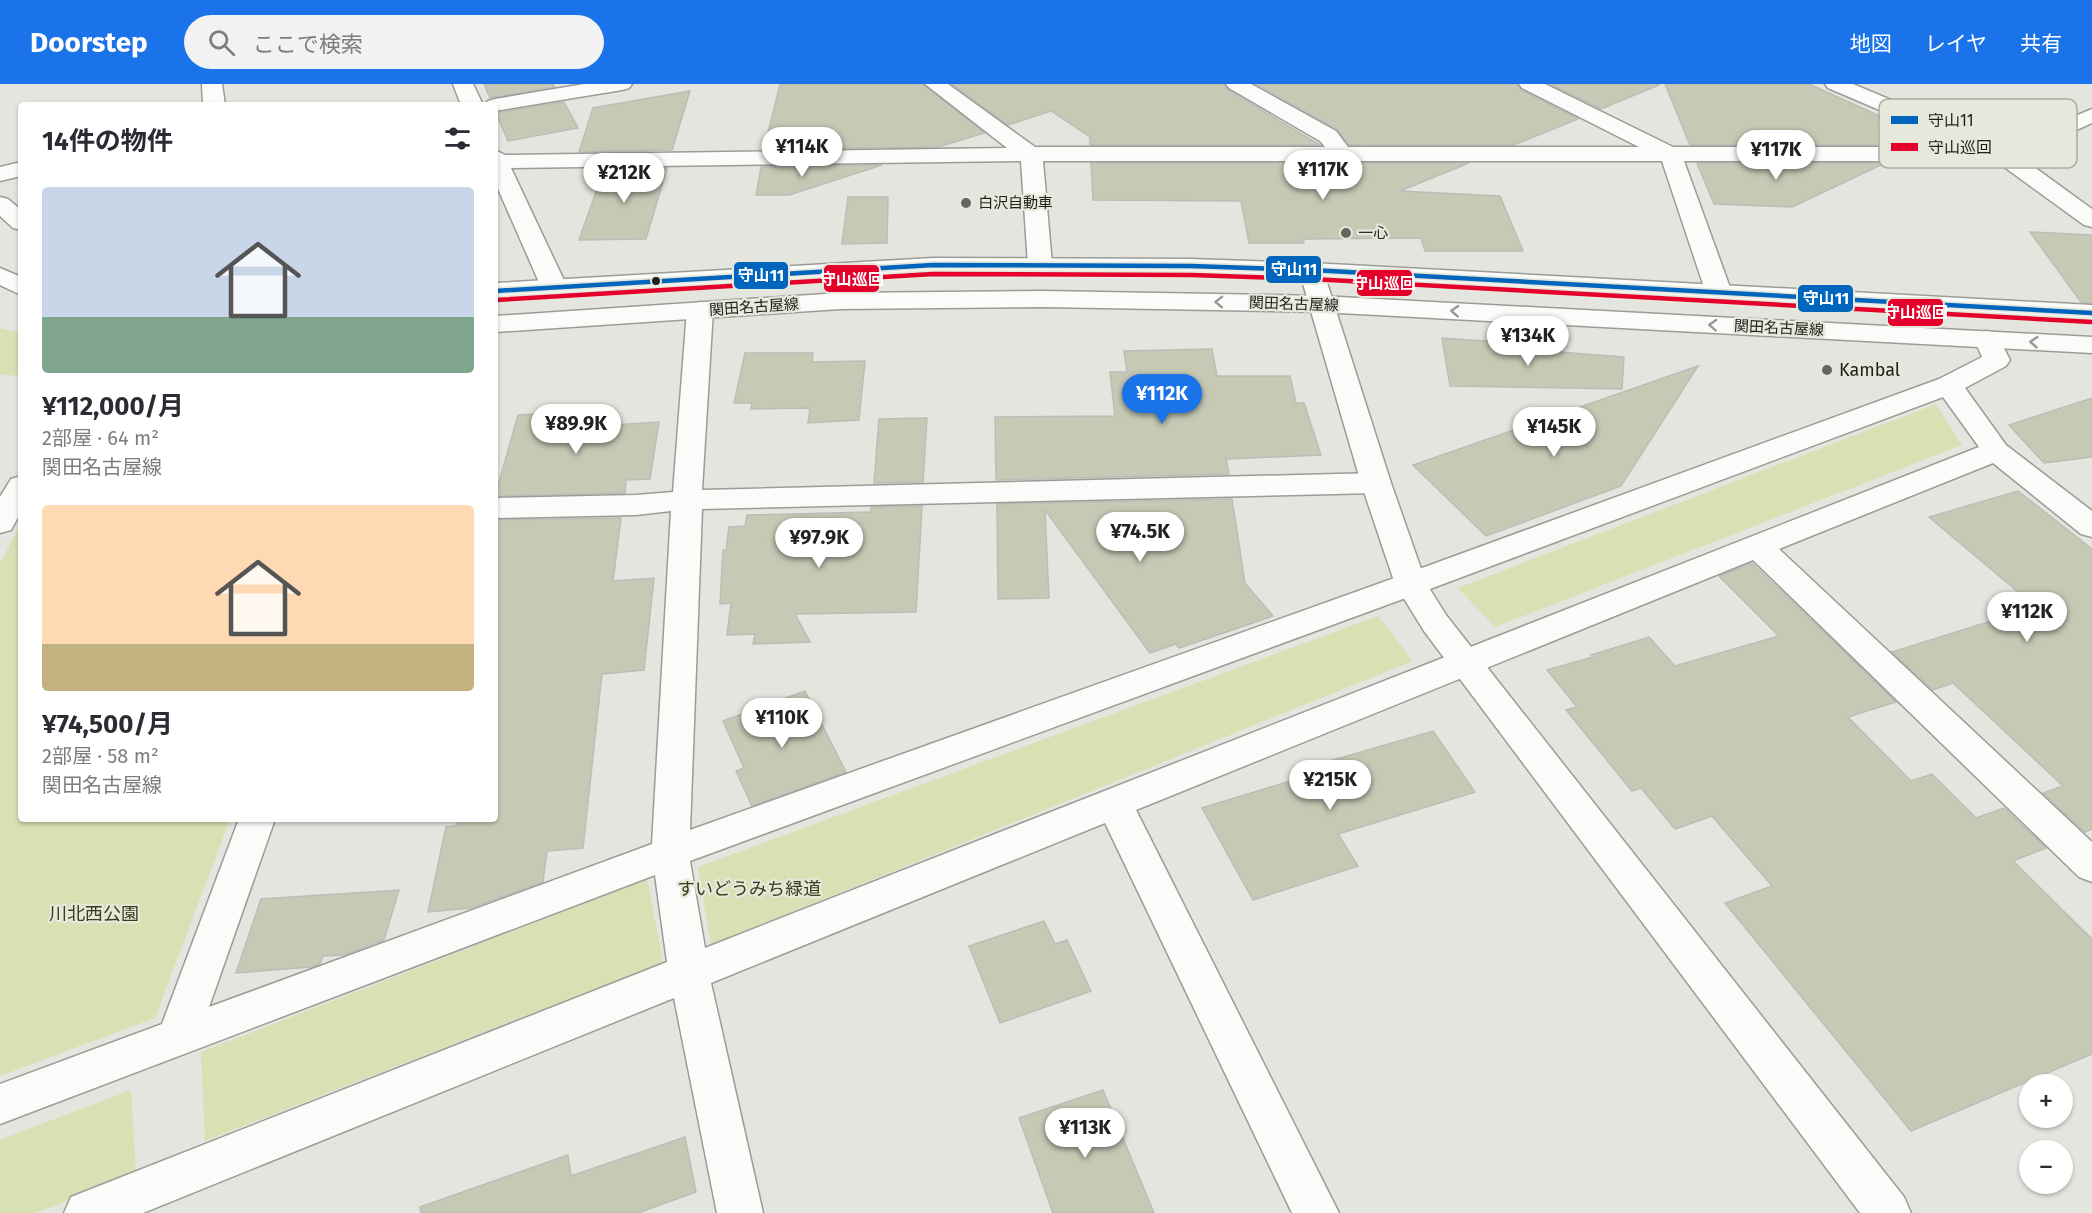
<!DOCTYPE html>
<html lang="ja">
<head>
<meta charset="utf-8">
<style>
  body { margin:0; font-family:"Fira Sans","Noto Sans JP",sans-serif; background:#f2f2f3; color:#2b2b33; height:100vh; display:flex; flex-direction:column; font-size:22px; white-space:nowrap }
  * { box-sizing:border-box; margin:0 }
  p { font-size:20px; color:#7c7c81 }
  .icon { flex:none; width:33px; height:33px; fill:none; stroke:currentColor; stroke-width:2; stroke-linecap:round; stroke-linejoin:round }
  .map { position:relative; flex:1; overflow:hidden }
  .sheet { position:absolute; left:18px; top:18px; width:480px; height:720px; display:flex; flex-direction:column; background:#fff; border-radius:6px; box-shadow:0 2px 4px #0004 }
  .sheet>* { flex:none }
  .buttons { position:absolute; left:2019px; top:990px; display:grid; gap:12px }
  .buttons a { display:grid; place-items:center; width:54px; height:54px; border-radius:50%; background:#fff; box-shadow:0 2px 4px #0004; font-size:30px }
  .price { position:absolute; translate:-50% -51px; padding:0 14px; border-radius:21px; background:#fff; color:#222; font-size:20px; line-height:39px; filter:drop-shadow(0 2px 3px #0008) }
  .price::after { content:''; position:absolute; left:50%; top:36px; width:18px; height:14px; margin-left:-9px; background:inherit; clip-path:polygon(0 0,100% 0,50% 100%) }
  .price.current { background:#1a73e8; color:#fff }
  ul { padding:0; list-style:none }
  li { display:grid; align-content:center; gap:12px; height:318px; padding:0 24px }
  li span { display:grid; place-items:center; height:186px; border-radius:6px; color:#555 }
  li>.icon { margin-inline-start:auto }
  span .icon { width:108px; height:108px; fill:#fffc; stroke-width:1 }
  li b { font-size:26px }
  h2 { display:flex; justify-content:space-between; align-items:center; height:72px; padding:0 24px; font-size:26px }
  header { display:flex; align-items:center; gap:36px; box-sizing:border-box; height:84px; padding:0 30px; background:#1a73e8; color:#fff }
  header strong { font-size:28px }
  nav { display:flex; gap:33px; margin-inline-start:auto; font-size:21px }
  .search { width:420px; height:54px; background:#f2f2f3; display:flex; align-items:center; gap:15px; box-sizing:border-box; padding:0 21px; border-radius:33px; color:#7c7c81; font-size:22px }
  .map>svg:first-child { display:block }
  .green { fill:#d8e0b4 }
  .building { fill:#c6cab5; stroke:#bcbdb8; stroke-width:1.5 }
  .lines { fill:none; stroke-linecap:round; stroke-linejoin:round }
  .minor-casing { stroke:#9b9c97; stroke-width:3 }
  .tertiary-casing { stroke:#9b9c97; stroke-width:3 }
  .primary-casing { stroke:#9b9c97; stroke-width:3 }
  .minor { fill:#fbfbfa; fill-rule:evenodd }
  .tertiary { fill:#fbfbfa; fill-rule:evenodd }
  .primary { fill:#fbfbfa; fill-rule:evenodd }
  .bus-1-casing { stroke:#e5e8db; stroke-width:8 }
  .bus-2-casing { stroke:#e5e8db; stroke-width:8 }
  .bus-1 { stroke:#0065bd; stroke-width:4.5 }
  .bus-2 { stroke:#e4002b; stroke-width:4.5 }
  .oneway { stroke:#989896 }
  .poi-dot { fill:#63655f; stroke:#e5e8db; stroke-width:2 }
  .bus-dot { fill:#1e201b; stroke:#e5e8db; stroke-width:2 }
  .labels { text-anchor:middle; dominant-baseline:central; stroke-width:4.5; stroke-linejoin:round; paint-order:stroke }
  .far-poi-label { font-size:15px; fill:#1e201b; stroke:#e5e8db; text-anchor:start }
  .far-street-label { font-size:15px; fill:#1e201b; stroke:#e5e8db }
  .poi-label { font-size:18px; fill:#1e201b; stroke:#e5e8db; text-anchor:start }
  .park-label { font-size:18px; fill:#383e17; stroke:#e5e8db }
  .key { fill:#e5e8db; stroke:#a9aca1; stroke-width:1.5 }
  .key-label { font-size:16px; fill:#1e201b }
  .line-badge { stroke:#e5e8db; stroke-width:2 }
  .badge-label { font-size:16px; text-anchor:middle; font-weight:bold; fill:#fff }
</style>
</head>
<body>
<header>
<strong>Doorstep</strong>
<div class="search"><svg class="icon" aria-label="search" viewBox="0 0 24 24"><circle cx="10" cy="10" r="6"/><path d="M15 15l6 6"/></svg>ここで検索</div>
<nav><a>地図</a><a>レイヤ</a><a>共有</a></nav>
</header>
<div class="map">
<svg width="2092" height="1129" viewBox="0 0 2092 1129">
  <rect width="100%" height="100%" fill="#e4e5de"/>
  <g class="green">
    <path d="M0 244 21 249V289L16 292 0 290Z"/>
    <path d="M1936 320 1962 361 1495 543 1458 504Z"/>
    <path d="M21 440V735H230L155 934 0 992V479Z"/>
    <path d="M1378 532 1413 577 711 861 698 783Z"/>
    <path d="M647 795 663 878 205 1057 201 968Z"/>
    <path d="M131 1006 136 1091 35 1129H0V1056Z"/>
  </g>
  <g class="building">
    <path d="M484 0H553L555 3 490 14Z"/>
    <path d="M780 0H923L984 49 939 63 764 65Z"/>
    <path d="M952 0H1224L1228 6 1320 61H1090V53L1051 27 1008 41Z"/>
    <path d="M1256 0H1517L1521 6 1578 35 1514 61H1349L1337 45Z"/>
    <path d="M1550 0H1659V1L1601 25Z"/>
    <path d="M1665 0H1809L1886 35 1878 38 1892 61H1690Z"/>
    <path d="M690 7 672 66 579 68 593 24Z"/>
    <path d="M564 18 578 44 508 57 496 29Z"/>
    <path d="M1091 79H1469L1400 107 1500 112 1523 167H1425L1421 154 1303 155 1304 159H1249L1241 117 1093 116Z"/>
    <path d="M1697 79H1885L1792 123 1714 120Z"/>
    <path d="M882 81 789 111H756L761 83Z"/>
    <path d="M667 84 646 155 579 156 604 85Z"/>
    <path d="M848 113H888L887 159 842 160Z"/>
    <path d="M2030 148 2092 151V219L2081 218Z"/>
    <path d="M1442 254 1529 260 1531 266 1624 273 1622 305 1450 302Z"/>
    <path d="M1212 265 1217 292H1290L1296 319H1304L1321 371 1226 375 1229 390 996 396 995 333 1115 332 1110 288H1127L1124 267Z"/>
    <path d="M745 269H813L812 278 865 277 859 336 808 339 810 324 751 325 752 319H734Z"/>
    <path d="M1698 282 1621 402 1486 452 1413 381Z"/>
    <path d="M2092 314V373L2044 379 2009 341Z"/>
    <path d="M600 327 596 342 659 338 650 395 626 396 625 409 495 412 518 331Z"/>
    <path d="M927 334 923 398 874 399 879 335Z"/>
    <path d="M2018 407 2092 465V745L2085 748 2043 709 2063 702 1953 599 1933 606 1892 568 2036 523 1929 433Z"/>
    <path d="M1232 415 1245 499 1273 532 1179 564 1176 560 1150 569 1045 426 1049 514 998 515 997 420Z"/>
    <path d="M922 422 916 528 795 530 810 558 753 560 755 550 727 551 731 519 720 520 723 466H726L729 443 745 442 747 431 871 428V423Z"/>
    <path d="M621 434 613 497 654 494 644 586 602 590 583 764 547 767 543 798 471 824 428 828 446 743 456 742 458 735H495V436Z"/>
    <path d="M1752 479 1896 618 1848 633 1911 697 1932 690 1976 734 2004 724 2046 764 2013 777 2092 855V970L1911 1047 1725 819 1772 802 1712 732 1675 745 1641 704 1632 707 1566 626 1577 623 1547 586 1593 573 1591 571 1649 553 1675 582 1779 552 1719 492Z"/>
    <path d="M805 607 846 688 752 722 736 687 744 684 723 637Z"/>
    <path d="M1433 647 1475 708 1338 750 1358 782 1253 816 1202 724 1313 690 1309 683Z"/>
    <path d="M399 806 384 856 344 871 323 872 320 880 311 883 236 889 261 815Z"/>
    <path d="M1044 837 1055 860 1067 856 1091 907 1000 939 969 862Z"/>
    <path d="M1103 1006 1154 1129H1053L1019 1034Z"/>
    <path d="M685 1053 696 1108 638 1129H421L420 1123 568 1071 571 1092Z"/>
  </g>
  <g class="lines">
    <defs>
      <g id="minor">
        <path d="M202 0H222L225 21H203Z"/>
        <path d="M453 0H473L483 21H461Z"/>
        <path d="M584 0H632L629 4 622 6 495 27V21H484L488 17 495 15Z"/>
        <path d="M925 0H948L1035 63H1325L1320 57 1229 4 1226 0H1251L1336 47 1348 63H1639L1522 4 1519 0H1545L1673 63H1966L1828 4 1825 0H1853L2003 63 2092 25V39L2019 72 2092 125V143L2084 141 1996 77H1684L1732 209 1728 214 1719 217 1710 214 1706 209 1662 77H1043L1052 181 1049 186 1040 188 1031 186 1028 181 1021 77 511 84 568 205 564 210 555 213 546 210 542 205 495 98V66L505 71 1007 64Z"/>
        <path d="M21 78V92L0 97V83Z"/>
        <path d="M700 218 709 221 713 226 702 406 1376 389 1386 392 1391 399 1386 406 1376 409 702 425 690 746 1400 492 1939 295 1982 273 1974 255 1978 249 1987 247 1996 249 2010 276 2006 282 1965 304 2006 361 2092 427V453L2081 450 1993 379 1779 465 2092 758V798L2079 793 1753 476 1136 726 1339 1129H1292L1105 739 711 899 763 1129H717L674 914 143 1129H64L71 1113 667 878 655 791 0 1040V1000L162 940 239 735H275L209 923 652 760 671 427 636 431 495 434V414L636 411 673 408 687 226 691 221ZM1943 313 1979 363 705 864 690 777 1422 508Z"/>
        <path d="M21 392V428L11 446 0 449V413L11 395Z"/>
      </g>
      <path id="tertiary" d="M1311 179 1320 181 1323 186 1391 399 1426 499 1446 531 1904 1113 1911 1129H1860L1424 547 1395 500 1361 399 1299 186 1302 181Z"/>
      <g id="primary">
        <path d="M0 113 8 115 21 126V146L13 144 0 132Z"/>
        <path d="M933 174 1191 175 1311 179 2092 221V237L1311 193 1191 189 933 188 495 215V199Z"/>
        <path d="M0 184 21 193V211L0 201Z"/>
        <path d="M1044 207 1321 212 2092 253V269L1321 228 1044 223 840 225 495 248V232L840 209Z"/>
      </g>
    </defs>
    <use href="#minor" class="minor-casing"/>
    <use href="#tertiary" class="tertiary-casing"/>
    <use href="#primary" class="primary-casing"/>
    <use href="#minor" class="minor"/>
    <use href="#tertiary" class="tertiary"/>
    <use href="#primary" class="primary"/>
    <defs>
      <path id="bus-1" d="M495 207 933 181 1191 182 1311 186 2092 229"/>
      <path id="bus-2" d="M496 216 933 190 1191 191 1311 195 2092 238"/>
    </defs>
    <use href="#bus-1" class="bus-1-casing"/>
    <use href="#bus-2" class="bus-2-casing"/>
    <use href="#bus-1" class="bus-1"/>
    <use href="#bus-2" class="bus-2"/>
  </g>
  <defs><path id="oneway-chevron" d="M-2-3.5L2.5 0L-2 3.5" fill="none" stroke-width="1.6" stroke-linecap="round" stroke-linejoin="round" transform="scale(1.5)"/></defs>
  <g class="oneway">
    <use href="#oneway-chevron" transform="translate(1219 218) rotate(-179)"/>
    <use href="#oneway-chevron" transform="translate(1455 227) rotate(-177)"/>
    <use href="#oneway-chevron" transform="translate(1713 241) rotate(-177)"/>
    <use href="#oneway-chevron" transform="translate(2034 258) rotate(-176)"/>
  </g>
  <g class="poi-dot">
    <circle cx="966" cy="119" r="6"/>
    <circle cx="1346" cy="149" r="6"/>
    <circle cx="1827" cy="286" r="6"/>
  </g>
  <circle class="bus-dot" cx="656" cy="197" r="5"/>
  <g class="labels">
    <g class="far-poi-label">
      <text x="978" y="119">白沢自動車</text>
      <text x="1358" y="149">一心</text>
    </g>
    <g class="far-street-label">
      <text transform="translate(1294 220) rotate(2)">関田名古屋線</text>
      <text transform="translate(754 223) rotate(-4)">関田名古屋線</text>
      <text transform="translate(1779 244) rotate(3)">関田名古屋線</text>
    </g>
    <g class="poi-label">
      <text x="1839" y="286">Kambal</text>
    </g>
    <g class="park-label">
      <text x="749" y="805">すいどうみち緑道</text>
      <text x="94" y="830">川北西公園</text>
    </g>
  </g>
  <rect x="1879" y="15" width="198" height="69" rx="9" class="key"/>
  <rect x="1891" y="32" width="27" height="8" fill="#0065bd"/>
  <rect x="1891" y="59" width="27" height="8" fill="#e4002b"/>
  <g class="key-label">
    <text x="1928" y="42">守山11</text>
    <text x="1928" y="69">守山巡回</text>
  </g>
  <g class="line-badge">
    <rect x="1265" y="171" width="57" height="29" rx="6" fill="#0065bd"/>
    <rect x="733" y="177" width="56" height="29" rx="6" fill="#0065bd"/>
    <rect x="823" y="180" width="57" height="29" rx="6" fill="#e4002b"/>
    <rect x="1356" y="185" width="57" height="28" rx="6" fill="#e4002b"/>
    <rect x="1797" y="200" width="57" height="29" rx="6" fill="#0065bd"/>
    <rect x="1887" y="214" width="57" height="29" rx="6" fill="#e4002b"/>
  </g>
  <g class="badge-label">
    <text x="1294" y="191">守山11</text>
    <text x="761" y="197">守山11</text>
    <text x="852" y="201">守山巡回</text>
    <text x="1384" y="205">守山巡回</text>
    <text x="1826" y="220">守山11</text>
    <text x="1916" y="234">守山巡回</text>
  </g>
</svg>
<div class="buttons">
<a>+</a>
<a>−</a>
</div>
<b class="price" style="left:802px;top:94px">¥114K</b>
<b class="price" style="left:1776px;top:97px">¥117K</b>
<b class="price" style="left:1323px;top:117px">¥117K</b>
<b class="price" style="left:624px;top:120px">¥212K</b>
<b class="price" style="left:1528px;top:283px">¥134K</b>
<b class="price current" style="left:1162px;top:341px">¥112K</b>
<b class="price" style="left:576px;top:371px">¥89.9K</b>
<b class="price" style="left:1554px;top:374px">¥145K</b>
<b class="price" style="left:1140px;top:479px">¥74.5K</b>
<b class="price" style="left:819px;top:485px">¥97.9K</b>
<b class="price" style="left:2027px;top:559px">¥112K</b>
<b class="price" style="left:782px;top:665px">¥110K</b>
<b class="price" style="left:1330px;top:727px">¥215K</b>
<b class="price" style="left:1085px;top:1075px">¥113K</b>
<section class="sheet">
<h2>14件の物件<svg class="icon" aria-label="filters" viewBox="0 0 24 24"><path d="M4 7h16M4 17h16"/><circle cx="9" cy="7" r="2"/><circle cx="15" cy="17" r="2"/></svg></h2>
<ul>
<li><span style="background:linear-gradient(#c9d6e8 70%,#7fa58c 0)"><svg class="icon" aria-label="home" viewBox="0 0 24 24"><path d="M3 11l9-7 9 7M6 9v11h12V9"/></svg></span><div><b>¥112,000/月</b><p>2部屋 · 64 m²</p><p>関田名古屋線</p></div></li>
<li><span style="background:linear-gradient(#ffd9b3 75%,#c2b280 0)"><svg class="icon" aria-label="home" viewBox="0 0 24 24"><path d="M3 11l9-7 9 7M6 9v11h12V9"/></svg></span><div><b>¥74,500/月</b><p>2部屋 · 58 m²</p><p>関田名古屋線</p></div></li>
</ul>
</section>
</div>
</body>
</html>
